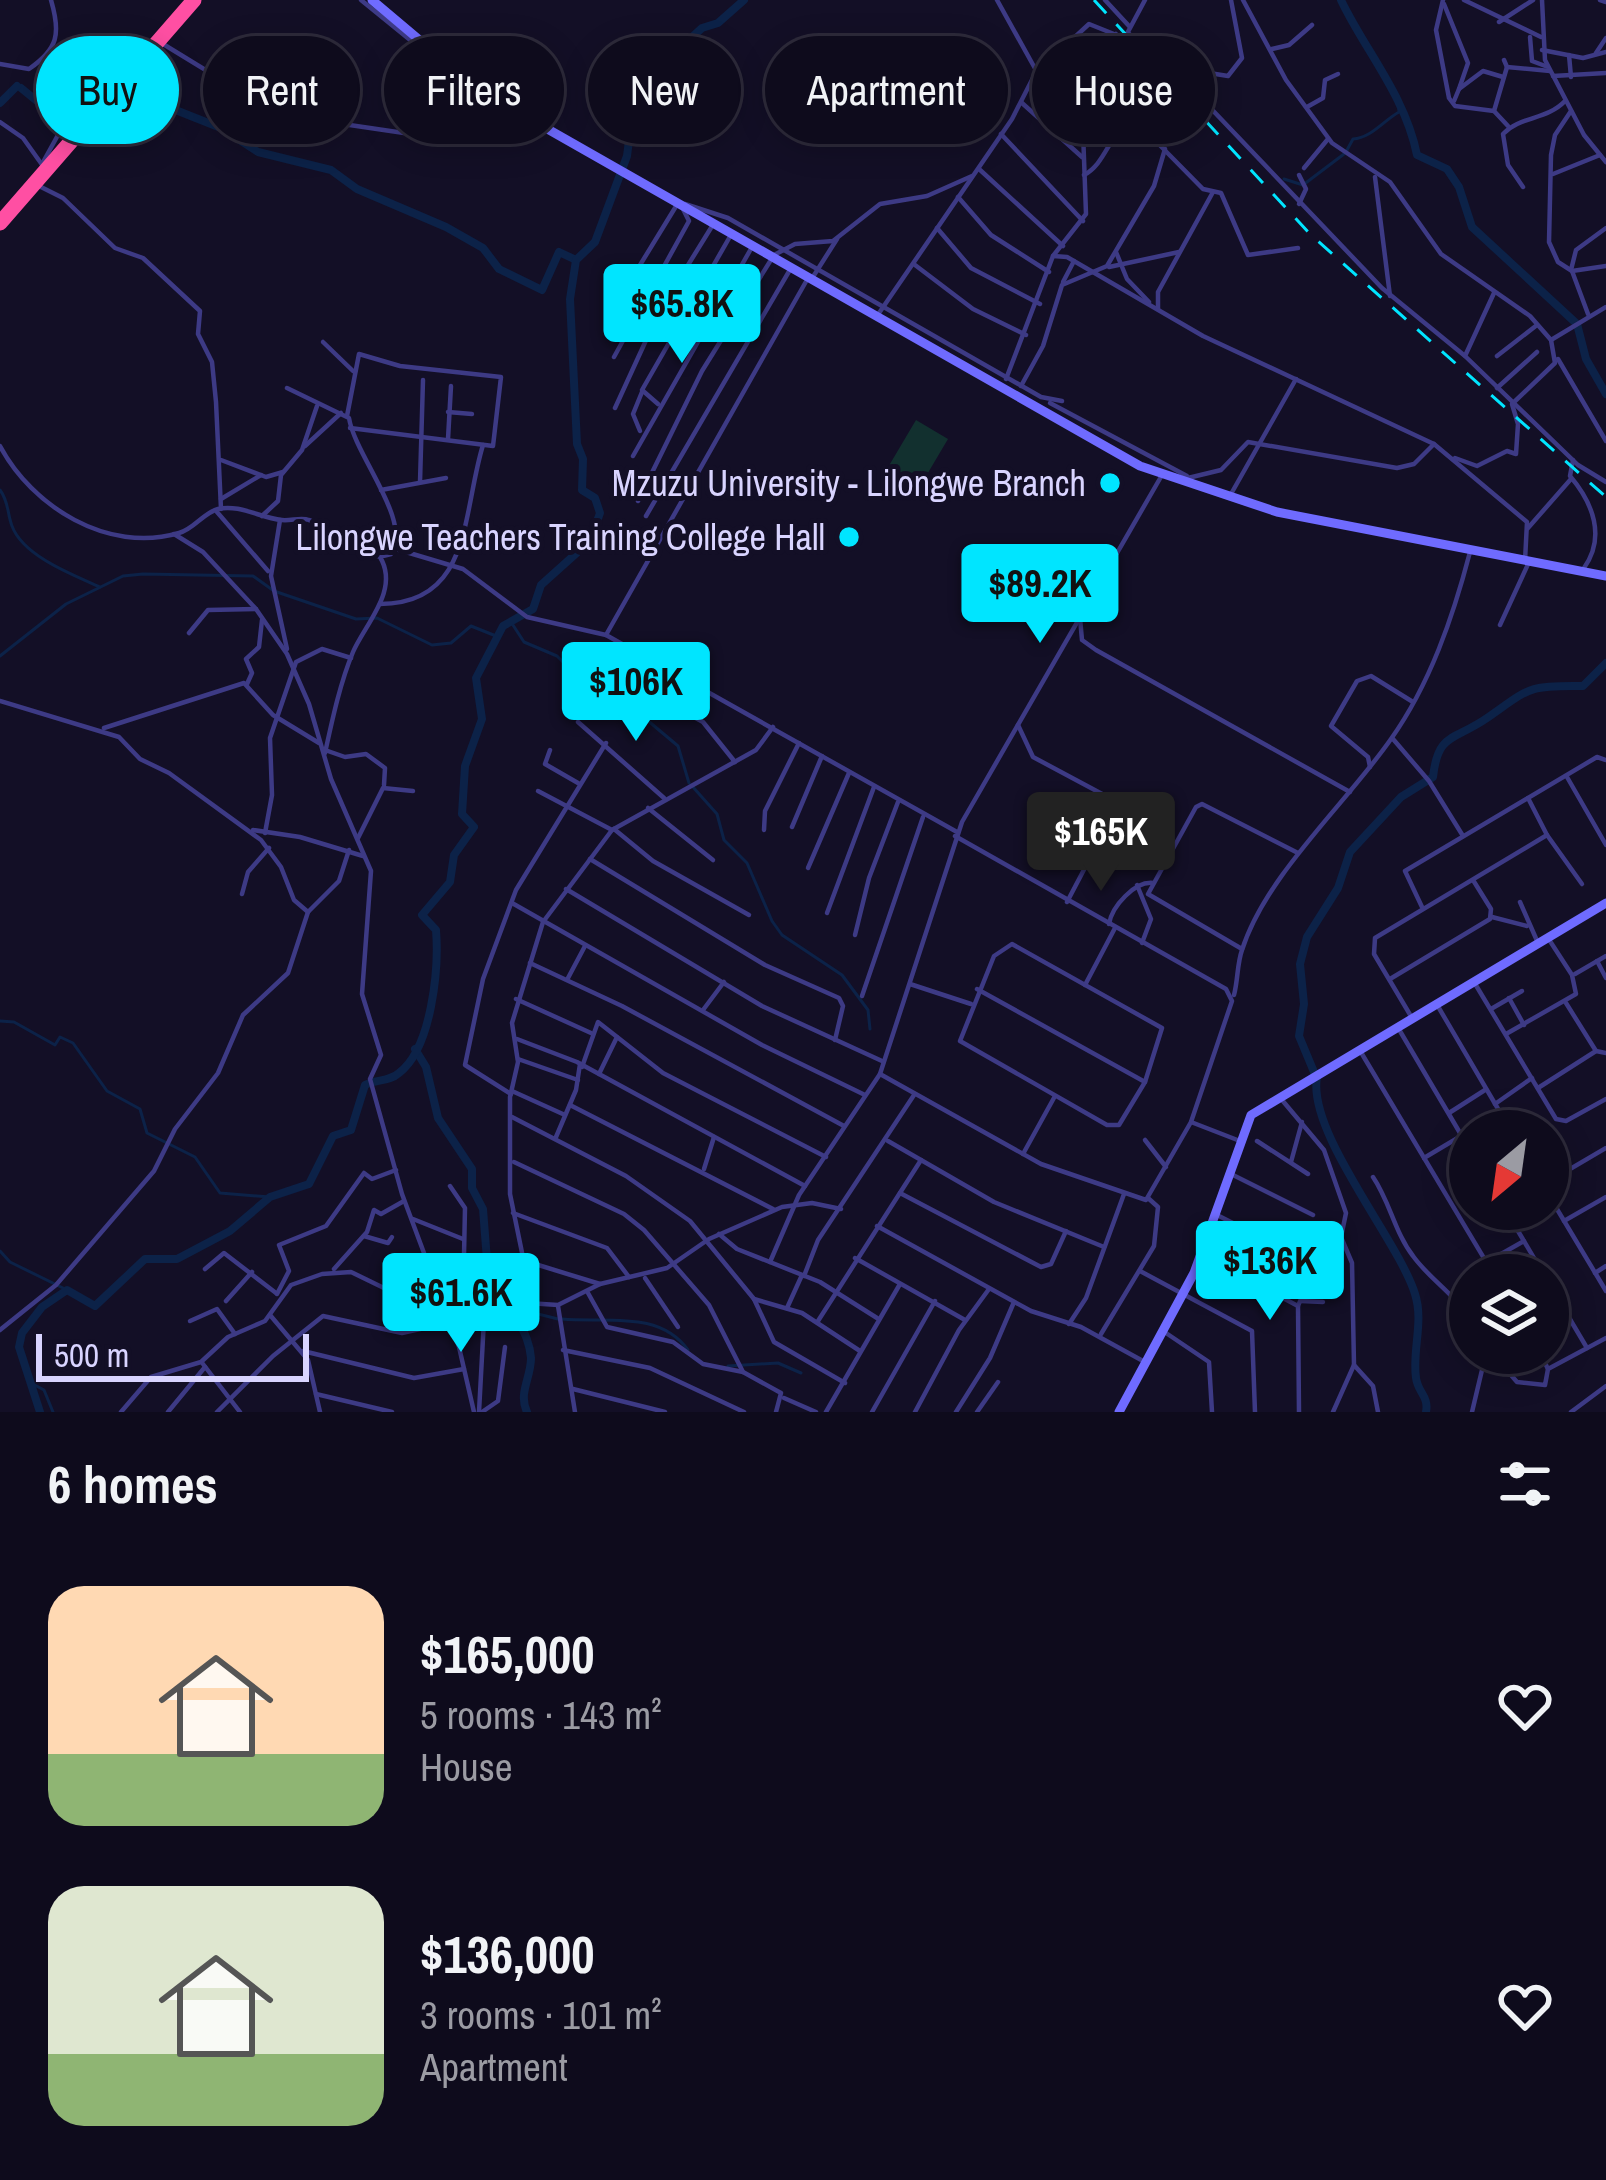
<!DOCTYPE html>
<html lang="en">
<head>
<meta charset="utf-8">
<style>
  body { margin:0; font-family:"Archivo Narrow",sans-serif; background:#1c1929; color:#f1f3f6; height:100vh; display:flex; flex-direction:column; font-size:45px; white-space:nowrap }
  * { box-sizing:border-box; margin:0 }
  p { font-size:39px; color:#9b9ba3 }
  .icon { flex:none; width:66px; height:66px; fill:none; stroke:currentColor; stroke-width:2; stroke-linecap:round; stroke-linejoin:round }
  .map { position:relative; height:1412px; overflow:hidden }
  .side { display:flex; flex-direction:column; background:#0e0b1c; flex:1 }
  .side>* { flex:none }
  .guide { position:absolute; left:36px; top:36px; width:1536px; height:108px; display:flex; gap:24px }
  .needle { width:78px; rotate:209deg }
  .fabs { position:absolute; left:1449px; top:1110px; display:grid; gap:24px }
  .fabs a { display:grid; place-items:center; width:120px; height:120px; border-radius:50%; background:#0e0b1c; box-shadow:0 6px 30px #0003,0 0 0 3px #2e2b3b; font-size:60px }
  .scale { position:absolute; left:36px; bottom:30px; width:273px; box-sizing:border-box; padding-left:12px; border:6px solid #d9d4ff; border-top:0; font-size:33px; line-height:42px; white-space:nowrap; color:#d9d4ff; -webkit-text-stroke:9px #130f26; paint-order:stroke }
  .price { position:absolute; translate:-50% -102px; padding:0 27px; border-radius:12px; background:#00e5ff; color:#111; font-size:39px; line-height:78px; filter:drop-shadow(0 3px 6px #0008) }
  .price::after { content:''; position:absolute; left:50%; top:72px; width:36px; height:27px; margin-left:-18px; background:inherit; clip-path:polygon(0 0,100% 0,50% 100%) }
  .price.on { background:#222; color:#fff }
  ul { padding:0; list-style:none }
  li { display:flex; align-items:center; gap:36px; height:300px; padding:0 48px }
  li span { display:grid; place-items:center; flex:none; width:336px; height:240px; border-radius:36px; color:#555 }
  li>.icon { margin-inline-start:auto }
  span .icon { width:144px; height:144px; fill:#fffc; stroke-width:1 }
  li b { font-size:51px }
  h2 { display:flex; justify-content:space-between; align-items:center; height:144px; padding:0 48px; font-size:51px }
  .tag { padding:0 42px; border-radius:54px; background:#0e0b1c; box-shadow:0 6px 30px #0003,0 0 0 3px #2e2b3b; font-size:42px; line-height:108px }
  .tag.on { background:#00e5ff; color:#111 }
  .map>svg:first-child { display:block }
  .green { fill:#12302f }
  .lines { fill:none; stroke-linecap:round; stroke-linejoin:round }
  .stream { stroke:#0c2248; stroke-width:3 }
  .river { stroke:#0c2248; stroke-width:8 }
  .street { stroke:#3d3a85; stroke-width:4.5 }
  .secondary { stroke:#6f6bff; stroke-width:9 }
  .highway { stroke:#ff4fa3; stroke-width:15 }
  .rail { stroke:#00e5ff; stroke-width:3; stroke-dasharray:18 15; stroke-linecap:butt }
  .poi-dot { fill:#00e5ff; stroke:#130f26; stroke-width:4.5 }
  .labels { text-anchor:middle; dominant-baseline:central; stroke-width:10; stroke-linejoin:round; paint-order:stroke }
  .poi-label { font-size:36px; fill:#d9d4ff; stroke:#130f26; text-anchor:end }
</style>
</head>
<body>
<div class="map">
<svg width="1606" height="1412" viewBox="0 0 1606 1412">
  <rect width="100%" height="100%" fill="#130f26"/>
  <path class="green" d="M916 420 948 439 919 488 887 469Z"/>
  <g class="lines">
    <g class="stream">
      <path d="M1347 150 1353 139C1371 138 1383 121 1399 112L1398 96"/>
      <path d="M1284 179 1303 185 1344 154"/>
      <path d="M0 490C9 502 7 513 12 526 23 556 73 575 100 587"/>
      <path d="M511 622 524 642 557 656 584 683 615 693 678 746 689 783"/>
      <path d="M0 656 66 604 123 576 143 574 253 576 274 591 356 619 377 618 432 645 451 643 471 626 496 636"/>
      <path d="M692 786 717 814 724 840 747 863 772 921 782 935 842 975 868 1010 870 1029"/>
      <path d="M0 1021 14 1022 55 1045 60 1037 73 1043 107 1091 140 1109 147 1133 195 1157 220 1193 270 1197"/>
      <path d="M0 1251 10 1262 67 1290"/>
      <path d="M510 1307 558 1319"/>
      <path d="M562 1319C607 1323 659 1310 688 1350"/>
      <path d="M728 1366 778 1363 801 1373"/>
      <path d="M31 1383 44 1390 53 1412"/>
    </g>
    <g class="river">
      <path d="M1341 0C1364 49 1405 95 1417 155L1447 169 1459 187 1472 227 1577 324 1586 359 1606 394"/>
      <path d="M21 88 43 106"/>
      <path d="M0 103 17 86"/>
      <path d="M108 105 173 109 221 128 258 152 331 170 357 189 446 227 483 248 499 269 542 290 559 252 576 260"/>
      <path d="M46 109C66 117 82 98 103 100"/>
      <path d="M415 1049 426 1067 438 1118 472 1169V1188L483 1209 489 1286C508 1302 529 1331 531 1358 531 1378 518 1393 527 1412"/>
      <path d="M1314 1072 1299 1036 1304 1004 1300 964 1307 937 1338 888 1350 852 1401 797 1433 777C1438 732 1454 741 1487 718 1530 688 1527 685 1583 686L1606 663"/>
      <path d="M1317 1077C1307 1133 1399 1241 1415 1294 1424 1322 1412 1350 1416 1378 1418 1393 1429 1396 1426 1412"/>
      <path d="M40 1412 19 1347 22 1333 42 1307 67 1290 95 1306 145 1259H177L230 1231 270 1197 309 1184 333 1136 351 1130 365 1085C376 1079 389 1082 399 1073 432 1048 439 968 436 930L422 915 450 882 454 855 474 827 462 814 465 766 482 719 476 678 503 626 533 609 541 585 590 541 600 513 595 498 582 490 583 459 577 444 570 299 576 260 595 242 627 156 633 110 651 75 702 28 718 23 744 0"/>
    </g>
    <g class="street">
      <path d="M361 0 447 70"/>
      <path d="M997 0 1037 72"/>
      <path d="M1105 0 1129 26"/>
      <path d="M1243 0 1286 80 1332 143 1390 182 1441 254 1530 316 1551 340 1555 363 1512 404 1518 424 1516 454 1507 451 1477 466 1455 458"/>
      <path d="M1443 0 1436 30 1449 98 1455 106 1494 111"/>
      <path d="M1464 0 1541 37"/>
      <path d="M1542 0 1545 60 1584 135 1606 162"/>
      <path d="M1600 0 1606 2"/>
      <path d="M1444 4 1468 63 1459 89"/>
      <path d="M1499 22 1533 0"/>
      <path d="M1128 33 1179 75 1382 288 1465 356 1578 465 1606 482"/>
      <path d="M1530 37 1532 61 1548 67"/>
      <path d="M1070 41 1106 74"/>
      <path d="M163 44 297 126 336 123 404 133 444 81 448 63"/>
      <path d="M1272 49 1289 45 1312 25"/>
      <path d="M1542 50 1583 58 1606 52"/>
      <path d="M1596 53 1606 38"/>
      <path d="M1569 55 1571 77"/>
      <path d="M1504 60 1507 67 1550 71"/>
      <path d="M1093 62 1116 34"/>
      <path d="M0 64 29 69C58 49 61 34 51 0"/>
      <path d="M1507 67 1494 111 1508 126"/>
      <path d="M1035 74 1090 107"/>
      <path d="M1553 76 1606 73"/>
      <path d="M1188 82 1203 72 1228 76 1242 58 1231 0"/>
      <path d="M1454 101 1459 89 1483 71 1503 77"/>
      <path d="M1022 103 1082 157"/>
      <path d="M1307 107 1323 98 1325 80 1338 74"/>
      <path d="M1571 111 1555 135 1551 155 1549 242 1558 262 1572 271 1588 314"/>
      <path d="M0 122 23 138 43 166"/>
      <path d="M1001 134 1083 221"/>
      <path d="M42 164 85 86 92 81 111 86"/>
      <path d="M1304 168 1328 139"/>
      <path d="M979 169 1063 246"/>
      <path d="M1553 174 1600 155"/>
      <path d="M1084 175C1107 163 1109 131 1134 119L1203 189 1221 193 1248 255 1298 248"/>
      <path d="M1299 175 1306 189 1299 204"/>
      <path d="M1375 177 1390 296"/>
      <path d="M39 186 63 198 115 248 143 258 200 311 198 334 212 362 216 402 221 509"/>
      <path d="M1523 187 1508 165 1503 134C1520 116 1547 120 1565 101"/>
      <path d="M958 197 991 235 1049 272"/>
      <path d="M685 204 728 218 1041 397 1062 401"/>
      <path d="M937 228 971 268 1040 304"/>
      <path d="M1116 252 1127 279 1149 302"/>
      <path d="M1053 256 1067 257 1203 336 1434 444 1527 522 1525 561"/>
      <path d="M915 265 973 309 1026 335"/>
      <path d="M1109 267 1179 252"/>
      <path d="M1571 270 1576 250 1606 228"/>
      <path d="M1572 271 1606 266"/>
      <path d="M808 278 606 635 957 832"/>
      <path d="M811 280 837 239"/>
      <path d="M1063 282 1074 261"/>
      <path d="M618 301 678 203"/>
      <path d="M1158 309V292L1213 192"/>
      <path d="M877 316 1012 119 1035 74 1089 24 1124 38"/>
      <path d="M1551 340 1606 307"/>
      <path d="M323 342 353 371"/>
      <path d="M1465 356 1494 293"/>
      <path d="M1497 356 1537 325"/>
      <path d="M614 357 689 221 683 209"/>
      <path d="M1558 359 1606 441"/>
      <path d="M1006 379 1053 256 1086 214 1083 131 1098 88 1145 0"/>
      <path d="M1021 386 1043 346 1062 285 1107 266 1154 186 1165 149"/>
      <path d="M1497 388 1537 352"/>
      <path d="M1050 403 1187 476"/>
      <path d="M658 404 642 390 732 233"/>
      <path d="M615 408 659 312 714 223"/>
      <path d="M448 412 472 414"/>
      <path d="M347 416 359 354 400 366 501 377 493 446 350 428"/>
      <path d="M640 431 633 414 642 392"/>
      <path d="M448 439 451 386"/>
      <path d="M0 446C32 506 107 554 179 533 194 529 203 513 218 509 240 504 260 518 282 520 291 521 301 517 309 520 338 529 356 566 391 554 413 521 355 456 349 418L287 388"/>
      <path d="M305 446 341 413"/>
      <path d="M633 456 752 247"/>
      <path d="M221 460 266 477 283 472"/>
      <path d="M1573 460 1570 476C1593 503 1606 537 1584 568"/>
      <path d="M1188 478 1221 470 1248 442 1397 468 1414 464 1434 444"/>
      <path d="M420 482 423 380"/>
      <path d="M381 490 446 478"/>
      <path d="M1231 494 1296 379"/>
      <path d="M221 499 261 475"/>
      <path d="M638 501 702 371 774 255 795 244 833 241 880 204 927 196 972 176"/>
      <path d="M217 512 268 571"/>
      <path d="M262 516 278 501 281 475 302 450 317 406"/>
      <path d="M646 516 791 268"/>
      <path d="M280 520 271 576 287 649"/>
      <path d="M1528 528 1571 479"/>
      <path d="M174 534 203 552 256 609 287 654 309 704 331 779 371 871 362 994 381 1055 370 1079 402 1194 459 1347 474 1412"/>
      <path d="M396 549 463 569 527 617 606 635"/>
      <path d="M380 604C472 604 462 513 483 445"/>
      <path d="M1080 618 1082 640 1096 650 1350 792"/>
      <path d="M1500 625 1529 562"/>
      <path d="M189 633 208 610 256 609"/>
      <path d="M247 684 252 673 246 659 259 647 262 620"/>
      <path d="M644 690 703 722 735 762"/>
      <path d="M0 701 119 737 140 759 169 773 261 840 281 867 294 900 308 912"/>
      <path d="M693 716 704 689"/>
      <path d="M578 722 664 798"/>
      <path d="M1018 725 1033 757 1119 803 1067 902"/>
      <path d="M104 728 244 683 273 715 319 743"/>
      <path d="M1393 739 1429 781 1463 836"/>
      <path d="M325 750 345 757 366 754 385 768 384 785"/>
      <path d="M550 750 545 764 578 783"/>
      <path d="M325 753C332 721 340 683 353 652 365 624 400 590 380 557"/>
      <path d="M1370 767 1368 757 1331 726 1357 681 1371 676 1413 702"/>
      <path d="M1567 777 1606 845"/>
      <path d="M538 791 612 830"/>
      <path d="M648 808 713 860"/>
      <path d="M792 827 822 756"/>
      <path d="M614 829 653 861 749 915"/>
      <path d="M253 830 300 837 363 856"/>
      <path d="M764 830 765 811 799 743"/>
      <path d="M265 833 272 795 270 738 296 662 322 649 351 658"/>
      <path d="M1547 835 1582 884"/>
      <path d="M358 838 383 788 413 791"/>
      <path d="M590 859 765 965 839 998 843 1006 835 1040"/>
      <path d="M808 868 849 773"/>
      <path d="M1137 885 1151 919 1142 943"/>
      <path d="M566 889 762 1006 882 1061"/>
      <path d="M242 894 248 872 269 848"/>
      <path d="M1520 902 1538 943"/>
      <path d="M512 903 762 1045 865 1095"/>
      <path d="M1422 907 1405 871 1597 757 1606 760"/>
      <path d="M827 913 874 787"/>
      <path d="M1492 917 1527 926"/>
      <path d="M1109 924C1112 906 1135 881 1153 883"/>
      <path d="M855 935 869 878 898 802"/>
      <path d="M1012 944 1162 1028 1145 1082 1119 1125H1107L960 1041 994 956Z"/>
      <path d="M1242 949 1148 894 1196 807 1202 804 1298 853"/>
      <path d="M1597 961 1606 978"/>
      <path d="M530 963 622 1006 844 1126"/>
      <path d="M1575 974 1606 956"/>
      <path d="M568 978 585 946"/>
      <path d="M1390 979 1490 919 1491 909 1473 880"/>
      <path d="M1474 982 1556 1119 1566 1121 1606 1099"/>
      <path d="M910 984 971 1004"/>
      <path d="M1085 985 1115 928"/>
      <path d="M977 989 1145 1082"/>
      <path d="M1234 995C1238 980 1237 964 1242 950 1266 875 1345 805 1391 739 1430 684 1453 617 1470 552"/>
      <path d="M862 996 923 817"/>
      <path d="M1509 998 1524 1025"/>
      <path d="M516 999 591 1033"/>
      <path d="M1436 1003 1511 1131"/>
      <path d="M1566 1003 1596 1051"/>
      <path d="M1491 1009 1522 991"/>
      <path d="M703 1010 724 982"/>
      <path d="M1412 1018 1374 954 1375 938 1547 835 1528 798"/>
      <path d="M1397 1026 1470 1150"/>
      <path d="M1506 1034 1576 994 1572 975 1548 938"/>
      <path d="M517 1039 577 1062 805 1186"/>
      <path d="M1359 1049 1494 1275"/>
      <path d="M518 1059 578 1080"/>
      <path d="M582 1067 598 1022 663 1073 826 1157"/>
      <path d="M599 1074 617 1037"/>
      <path d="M880 1074 1041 1164 1146 1200 1191 1122 1232 1001 1226 989 955 836"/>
      <path d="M1538 1088 1596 1051 1606 1053"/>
      <path d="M512 1091 565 1115"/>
      <path d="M511 1094 465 1065 483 979 516 890 606 743"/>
      <path d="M1282 1100 1324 1150 1346 1213 1341 1237 1352 1263 1354 1365 1373 1386 1378 1412"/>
      <path d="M1495 1104 1532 1078"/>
      <path d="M570 1105 773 1209"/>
      <path d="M1449 1113 1485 1090"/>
      <path d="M512 1117 626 1176 690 1221 754 1299 774 1342 845 1383"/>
      <path d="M1191 1122 1240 1141"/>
      <path d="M556 1137 576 1090 580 1064"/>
      <path d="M1145 1140 1166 1167"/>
      <path d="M888 1141 994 1202 1104 1247"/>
      <path d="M1257 1141 1308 1174"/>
      <path d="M1023 1154 1055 1096"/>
      <path d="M1424 1158 1461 1136"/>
      <path d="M514 1162 624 1214 644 1230 709 1305 743 1372 781 1393 776 1412"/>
      <path d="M1291 1162 1302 1122"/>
      <path d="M704 1169 714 1137"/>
      <path d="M1229 1173 1313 1215"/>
      <path d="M1373 1177C1390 1202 1395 1233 1413 1256 1432 1282 1454 1292 1470 1321"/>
      <path d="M1548 1182 1606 1148"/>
      <path d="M450 1186 465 1208 464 1255 473 1298"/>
      <path d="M900 1193 1041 1267 1051 1264 1066 1231"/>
      <path d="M1548 1194 1606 1291"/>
      <path d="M1505 1209 1544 1275"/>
      <path d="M513 1213 607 1248 629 1277"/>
      <path d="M413 1219 463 1239"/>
      <path d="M1564 1221 1606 1197"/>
      <path d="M877 1226 1031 1311 1081 1327 1143 1361"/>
      <path d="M1515 1227 1543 1209"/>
      <path d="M719 1234 737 1249 820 1282 877 1318"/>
      <path d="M364 1236 388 1243 392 1237"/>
      <path d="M1201 1255 1298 1306 1311 1275 1304 1259 1215 1214"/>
      <path d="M855 1258 965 1320"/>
      <path d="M522 1260 600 1284"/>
      <path d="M770 1262 799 1195 880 1074 962 822 1162 475"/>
      <path d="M1487 1262 1524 1241"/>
      <path d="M205 1269 224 1253 276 1293"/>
      <path d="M334 1269 367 1232 374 1210 381 1214 404 1201"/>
      <path d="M1140 1271 1252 1331 1255 1412"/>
      <path d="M1595 1273 1606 1266"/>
      <path d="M804 1276 818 1240 914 1095"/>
      <path d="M645 1278 678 1327"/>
      <path d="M1548 1282 1587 1348"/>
      <path d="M588 1293 607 1327 673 1342 703 1364 743 1372"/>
      <path d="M277 1294 289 1271 279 1245 326 1226 364 1173 372 1179 396 1170"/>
      <path d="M754 1299 802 1313 860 1351"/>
      <path d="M525 1300 527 1277 510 1194V1097L518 1062 512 1023 543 922 612 830 756 750 773 727"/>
      <path d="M226 1301 252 1272"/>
      <path d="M1301 1301 1323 1302"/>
      <path d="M558 1306 575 1412"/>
      <path d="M1298 1306 1299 1412"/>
      <path d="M787 1308 802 1275"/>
      <path d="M270 1315 308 1360 320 1412"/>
      <path d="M190 1321 217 1309 235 1334"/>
      <path d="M818 1321 921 1160"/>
      <path d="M1069 1324 1086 1298 1124 1194"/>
      <path d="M0 1330 56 1285 154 1171 175 1129 218 1073 243 1015 288 973 308 912 339 881 349 850"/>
      <path d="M1166 1333 1209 1362 1212 1412"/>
      <path d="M1101 1334 1154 1246 1158 1207 1148 1198"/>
      <path d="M563 1350 650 1368 744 1412"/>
      <path d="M303 1351 414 1378 464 1369"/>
      <path d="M1492 1353 1517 1382 1545 1385 1548 1369 1540 1353"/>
      <path d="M203 1364 240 1412"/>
      <path d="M1548 1369 1606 1338"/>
      <path d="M573 1389 665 1412"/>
      <path d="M316 1394 392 1412"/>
      <path d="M784 1398 816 1412"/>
      <path d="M121 1412 151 1377 201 1362 228 1337 265 1321 291 1285 322 1274 351 1272 386 1289 431 1297 558 1305 600 1284 667 1268 709 1239 782 1207 812 1203 841 1209"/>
      <path d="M168 1412 205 1367"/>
      <path d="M217 1412 273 1356 323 1316 402 1333 447 1323"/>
      <path d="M479 1412 485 1301"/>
      <path d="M482 1412 498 1401 505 1347"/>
      <path d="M826 1412 900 1284"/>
      <path d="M872 1412 935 1301"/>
      <path d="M915 1412 959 1330 989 1289"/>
      <path d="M956 1412 990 1358 1014 1302"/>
      <path d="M977 1412 998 1382"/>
      <path d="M1333 1412 1354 1365"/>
      <path d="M1472 1412 1482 1370 1492 1357"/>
      <path d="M1571 1412 1606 1386"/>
    </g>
    <g class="secondary">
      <path d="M372 0 436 54 537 123 1140 466 1277 512 1606 576"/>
      <path d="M1119 1412 1194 1273 1251 1115 1606 903"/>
    </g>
    <path class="highway" d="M0 223 194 0"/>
    <path class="rail" d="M1094 0 1311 235 1606 497"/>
  </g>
  <g class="poi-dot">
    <circle cx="1110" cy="483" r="12"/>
    <circle cx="849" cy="537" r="12"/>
  </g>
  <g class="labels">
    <g class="poi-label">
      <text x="1086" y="483">Mzuzu University - Lilongwe Branch</text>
      <text x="825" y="537">Lilongwe Teachers Training College Hall</text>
    </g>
  </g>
</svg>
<div class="fabs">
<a><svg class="needle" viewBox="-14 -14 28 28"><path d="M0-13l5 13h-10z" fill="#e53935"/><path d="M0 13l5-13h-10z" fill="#9b9ba3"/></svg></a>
<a><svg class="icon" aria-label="layers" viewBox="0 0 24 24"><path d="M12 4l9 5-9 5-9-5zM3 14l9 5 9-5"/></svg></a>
</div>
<div class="scale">500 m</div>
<b class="price" style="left:682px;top:366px">$65.8K</b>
<b class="price" style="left:1040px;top:646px">$89.2K</b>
<b class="price" style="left:636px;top:744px">$106K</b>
<b class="price on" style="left:1101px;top:894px">$165K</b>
<b class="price" style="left:1270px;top:1323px">$136K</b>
<b class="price" style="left:461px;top:1355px">$61.6K</b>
<div class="guide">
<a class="tag on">Buy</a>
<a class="tag">Rent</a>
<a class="tag">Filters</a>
<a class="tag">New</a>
<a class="tag">Apartment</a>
<a class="tag">House</a>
</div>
</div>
<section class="side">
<h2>6 homes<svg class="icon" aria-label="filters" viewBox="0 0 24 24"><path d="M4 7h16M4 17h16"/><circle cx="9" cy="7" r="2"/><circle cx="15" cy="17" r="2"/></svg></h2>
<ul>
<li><span style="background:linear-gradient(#ffd9b3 70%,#8fb573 0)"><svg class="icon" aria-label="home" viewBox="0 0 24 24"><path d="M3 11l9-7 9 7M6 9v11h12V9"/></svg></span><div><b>$165,000</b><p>5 rooms · 143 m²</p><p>House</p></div><svg class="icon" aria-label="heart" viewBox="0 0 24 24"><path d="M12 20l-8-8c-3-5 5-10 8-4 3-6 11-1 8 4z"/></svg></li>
<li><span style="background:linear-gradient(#dfe7d0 70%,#8fb573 0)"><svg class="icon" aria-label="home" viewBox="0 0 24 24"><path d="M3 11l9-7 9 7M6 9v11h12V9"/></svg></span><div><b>$136,000</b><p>3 rooms · 101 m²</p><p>Apartment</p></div><svg class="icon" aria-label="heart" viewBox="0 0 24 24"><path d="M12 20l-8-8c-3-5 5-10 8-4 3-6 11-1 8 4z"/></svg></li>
</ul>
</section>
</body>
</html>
